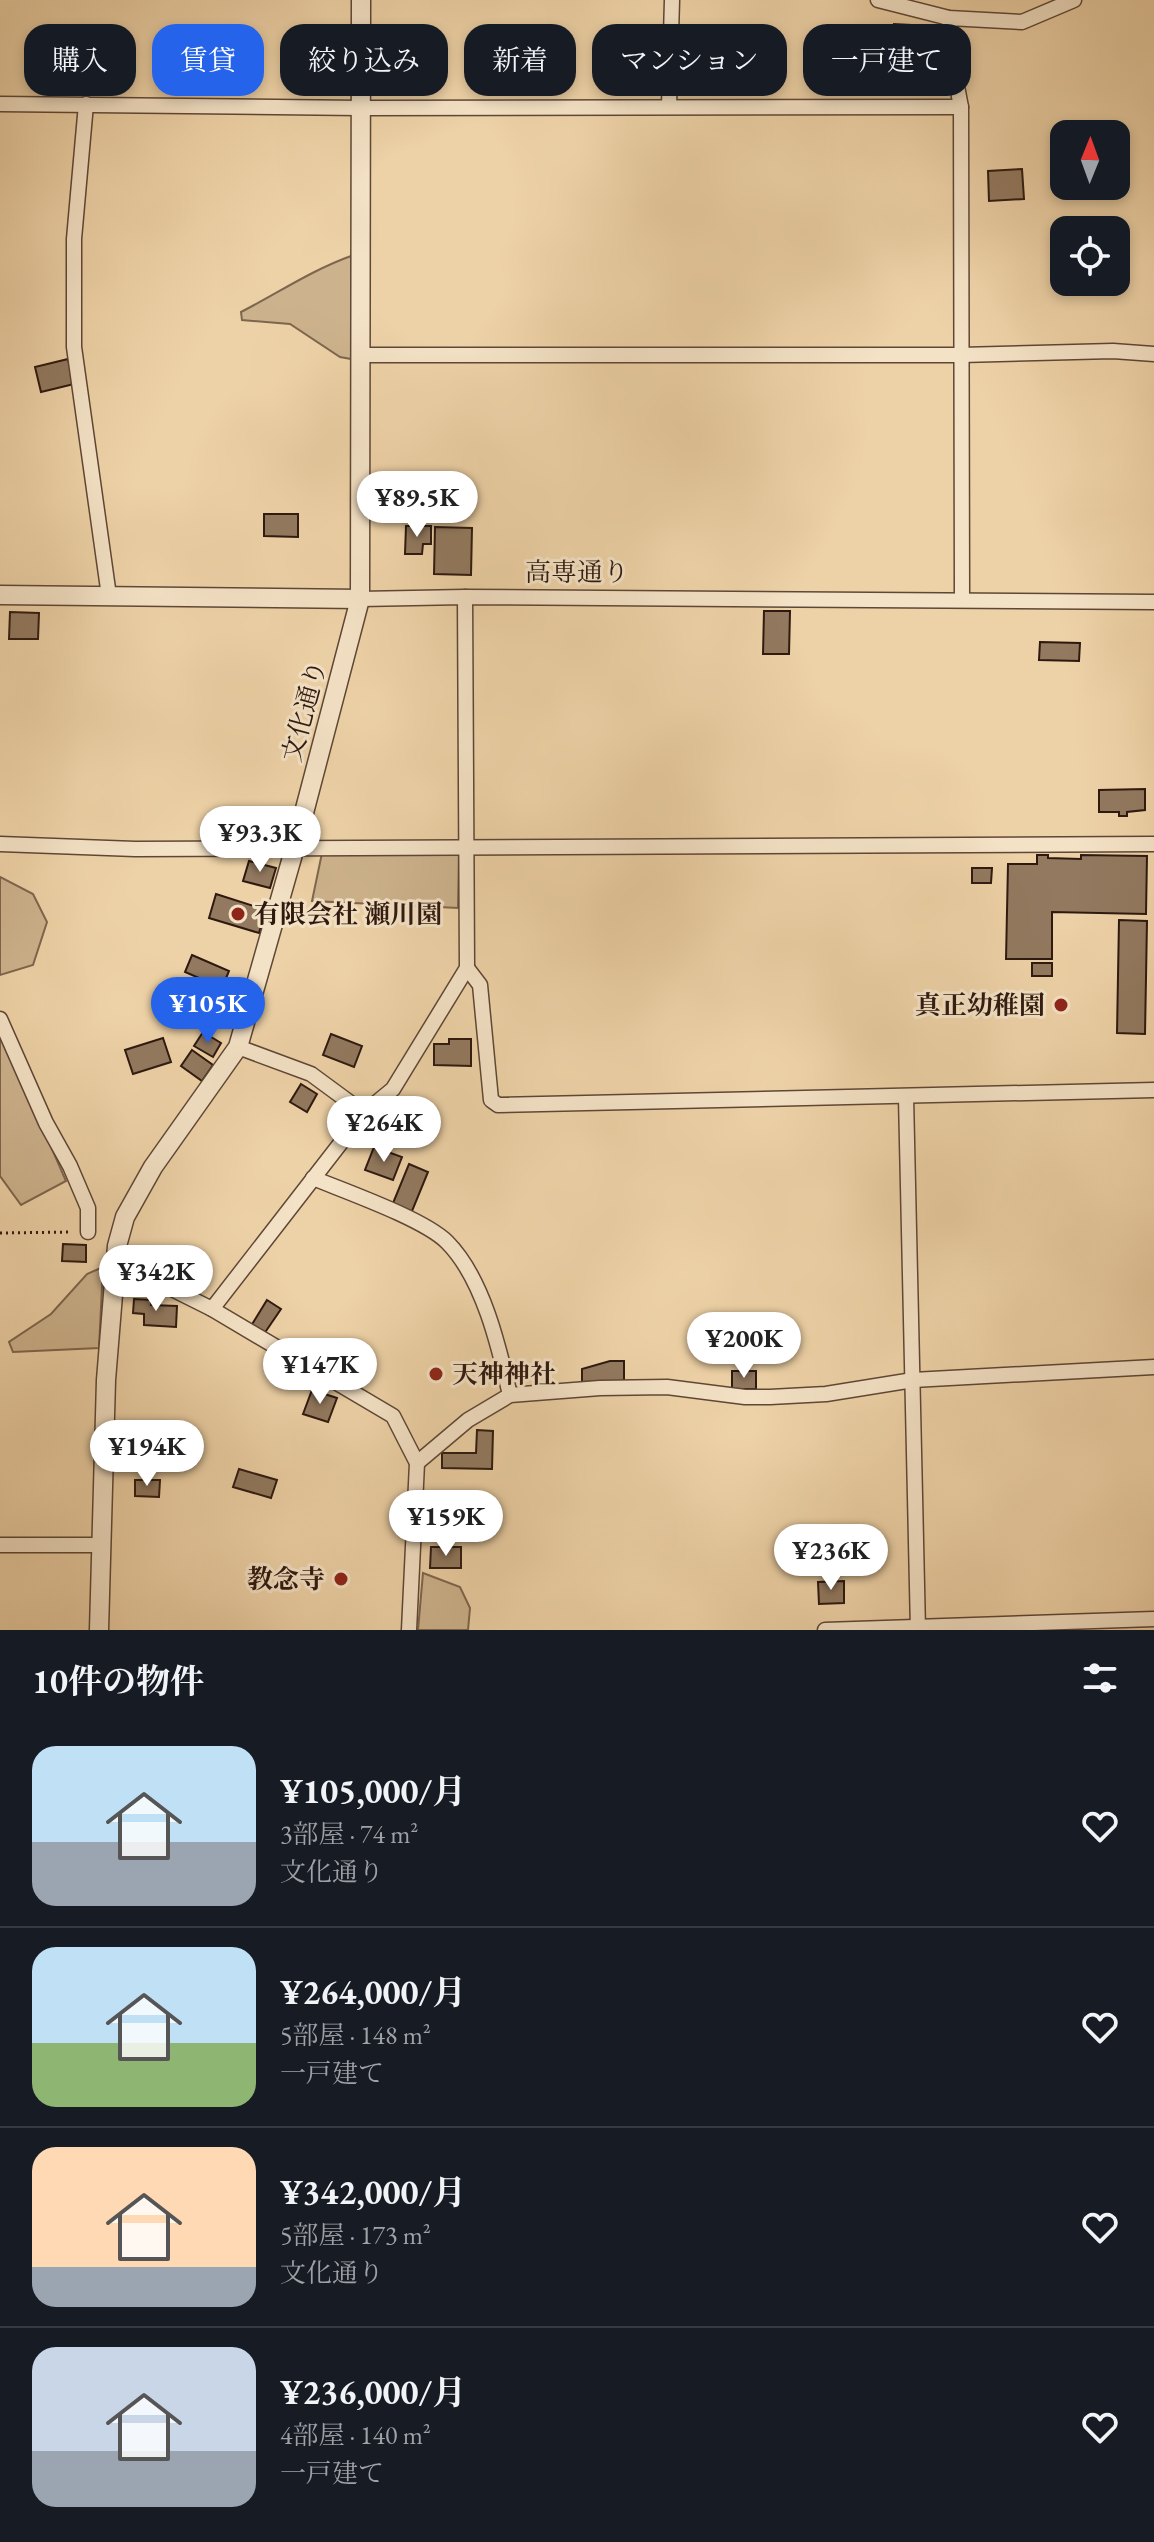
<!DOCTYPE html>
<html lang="ja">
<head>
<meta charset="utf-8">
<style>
  body { margin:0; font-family:"EB Garamond","Noto Serif JP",serif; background:#20242c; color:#f1f3f6; height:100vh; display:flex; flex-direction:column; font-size:30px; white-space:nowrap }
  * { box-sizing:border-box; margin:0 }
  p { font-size:26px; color:#9ea1a6 }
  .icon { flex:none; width:44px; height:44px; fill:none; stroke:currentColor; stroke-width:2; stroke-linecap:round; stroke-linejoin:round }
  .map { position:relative; height:1630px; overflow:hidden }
  .details { display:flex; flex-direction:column; background:#171b24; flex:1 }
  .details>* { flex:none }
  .guide { position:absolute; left:24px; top:24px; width:1106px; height:72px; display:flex; gap:16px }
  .needle { width:52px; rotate:1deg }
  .tools { position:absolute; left:1050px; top:120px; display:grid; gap:16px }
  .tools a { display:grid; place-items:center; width:80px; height:80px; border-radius:16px; background:#171b24; box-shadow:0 4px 12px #0003; font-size:40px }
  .price { position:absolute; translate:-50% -68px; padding:0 18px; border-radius:28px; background:#fff; color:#222; font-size:26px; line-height:52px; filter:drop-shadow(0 2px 4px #0008) }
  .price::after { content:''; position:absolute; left:50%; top:48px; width:24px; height:18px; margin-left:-12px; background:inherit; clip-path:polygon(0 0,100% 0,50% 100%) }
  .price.current { background:#2563eb; color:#fff }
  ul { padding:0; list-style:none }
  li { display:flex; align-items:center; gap:24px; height:200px; padding:0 32px }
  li+li { border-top:2px solid #363941 }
  li span { display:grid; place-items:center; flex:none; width:224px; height:160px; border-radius:24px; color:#555 }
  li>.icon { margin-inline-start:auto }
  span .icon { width:96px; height:96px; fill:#fffc; stroke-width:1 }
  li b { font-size:34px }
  h2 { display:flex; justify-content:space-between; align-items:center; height:96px; padding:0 32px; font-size:34px }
  .chip { padding:0 28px; border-radius:24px; background:#171b24; box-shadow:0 4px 12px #0003; font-size:28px; line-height:72px }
  .chip.current { background:#2563eb; color:#fff }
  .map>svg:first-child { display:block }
  .green { fill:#cdb38d; stroke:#7e664e; stroke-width:2 }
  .building { fill:#92795f; stroke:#2e1910; stroke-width:2 }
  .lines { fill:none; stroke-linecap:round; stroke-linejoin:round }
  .minor-casing { stroke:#5e4736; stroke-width:17 }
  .tertiary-casing { stroke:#5e4736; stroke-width:21 }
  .path { stroke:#2e1910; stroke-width:3; stroke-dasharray:2 4; stroke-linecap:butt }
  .minor { stroke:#f4e2c6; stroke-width:14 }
  .tertiary { stroke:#f4e2c6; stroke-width:18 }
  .poi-dot { fill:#8f2418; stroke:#f4e2c6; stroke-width:3 }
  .labels { text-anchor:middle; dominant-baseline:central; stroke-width:6; stroke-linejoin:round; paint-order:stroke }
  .street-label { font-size:26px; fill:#2e1910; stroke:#f4e2c6 }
  .poi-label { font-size:26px; font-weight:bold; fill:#2e1910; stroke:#f4e2c6; text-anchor:start }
</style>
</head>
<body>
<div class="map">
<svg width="1154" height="1630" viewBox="0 0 1154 1630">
  <rect width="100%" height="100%" fill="#eed2a7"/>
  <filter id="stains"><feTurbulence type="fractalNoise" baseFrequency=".0025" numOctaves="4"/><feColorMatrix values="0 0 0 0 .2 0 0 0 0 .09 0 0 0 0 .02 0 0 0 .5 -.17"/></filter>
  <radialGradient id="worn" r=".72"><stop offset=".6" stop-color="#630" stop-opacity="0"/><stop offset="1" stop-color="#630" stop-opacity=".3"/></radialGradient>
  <g class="green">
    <path d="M351 256V359L340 357 290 324 242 320 241 312C278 293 312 270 351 256Z"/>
    <path d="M322 853 459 854 458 908 312 901Z"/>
    <path d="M0 877 33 894 47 922 33 965 0 975Z"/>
    <path d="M0 1030 66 1181 21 1205 0 1176Z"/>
    <path d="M103 1267 99 1348 13 1352 9 1342 51 1314 87 1274Z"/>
    <path d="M423 1573 460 1587 470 1608 468 1630H418Z"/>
  </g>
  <g class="building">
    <path d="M894 24 929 26 928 51 893 49Z"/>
    <path d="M1022 169 1024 199 989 201 988 171Z"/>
    <path d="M1067 282H1087V289L1067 288Z"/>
    <path d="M1088 282H1111V290L1087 289Z"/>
    <path d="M68 359 74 384 41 392 35 367Z"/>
    <path d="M264 514H298V537L264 536Z"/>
    <path d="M406 526H431V544H423L422 554H405Z"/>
    <path d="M435 527 472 528 471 575 434 574Z"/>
    <path d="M764 611H790L789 654H763Z"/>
    <path d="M10 612 39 613 38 639H9Z"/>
    <path d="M1040 642 1080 643 1079 661 1039 660Z"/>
    <path d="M1145 789V810L1127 812V816H1119V812H1099V790Z"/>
    <path d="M1037 855H1048V858L1081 859V855L1147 856 1146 914 1052 912V959H1006L1008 864H1037Z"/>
    <path d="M249 861 276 868 270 888 243 881Z"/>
    <path d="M972 868H992L991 883H972Z"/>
    <path d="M216 894 266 910 259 933 209 918Z"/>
    <path d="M1119 920 1147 921 1145 1034 1117 1033Z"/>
    <path d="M192 955 229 971 222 988 185 972Z"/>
    <rect x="1032" y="963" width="20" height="13"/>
    <path d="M203 1032 221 1043 213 1057 194 1046Z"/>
    <path d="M331 1034 362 1046 354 1067 323 1055Z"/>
    <path d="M163 1038 171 1062 133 1074 125 1050Z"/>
    <path d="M449 1039H471V1066L434 1065V1044H449Z"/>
    <path d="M192 1050 213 1065 202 1081 181 1066Z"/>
    <path d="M301 1084 317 1094 307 1112 290 1102Z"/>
    <path d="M374 1147 402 1157 393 1180 365 1170Z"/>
    <path d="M409 1164 428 1172 410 1216 391 1208Z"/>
    <path d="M63 1244 86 1245V1262L62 1261Z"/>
    <path d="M134 1299 152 1300 151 1305 177 1306 176 1327 144 1325V1314L133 1313Z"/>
    <path d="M267 1300 281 1309 264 1334 251 1326Z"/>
    <path d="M610 1361H624V1381L582 1382V1369Z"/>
    <rect x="732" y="1371" width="24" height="18"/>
    <path d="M312 1390 337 1398 328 1422 303 1414Z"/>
    <path d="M477 1430 493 1431 492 1469 442 1468V1453H476Z"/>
    <path d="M239 1469 277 1480 271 1498 233 1487Z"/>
    <path d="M135 1480H160L159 1497 135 1496Z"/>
    <path d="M431 1547H461V1568H430Z"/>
    <path d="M844 1581V1603L819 1604 818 1582Z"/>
  </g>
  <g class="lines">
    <defs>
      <g id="minor">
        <path d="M878 0 949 18 1022 22 1074 0"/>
        <path d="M949 18 952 60 961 107 962 600"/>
        <path d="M0 104 360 108 961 107"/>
        <path d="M86 104 74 239V347L109 596"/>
        <path d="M669 106 672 0"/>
        <path d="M359 355H961L1113 351 1154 354"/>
        <path d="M360 599 465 597 1154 602"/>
        <path d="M0 844 135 849 1154 844"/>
        <path d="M467 968 480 985 491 1100 498 1105 1154 1090"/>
        <path d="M0 1019 46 1123 70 1166 88 1208V1232"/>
        <path d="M238 1047 311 1074 364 1113"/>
        <path d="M906 1097 918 1630"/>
        <path d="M313 1178C347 1192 424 1219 447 1242 483 1278 499 1347 510 1395"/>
        <path d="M117 1246 131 1265 154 1280 212 1309 393 1416 417 1463 409 1630"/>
        <path d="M212 1309 364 1113 393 1089 467 968 465 597"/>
        <path d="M417 1463 468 1420 510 1395 600 1388 667 1387 745 1397H770L826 1394 913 1380 1154 1367"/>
        <path d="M0 1545H101"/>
        <path d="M825 1630 1154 1619"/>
      </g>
      <g id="tertiary">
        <path d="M0 595 360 599"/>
        <path d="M99 1630 106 1380 117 1246 125 1217 153 1167 238 1047 295 847 360 599 361 0"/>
      </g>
    </defs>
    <use href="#minor" class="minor-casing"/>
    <use href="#tertiary" class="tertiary-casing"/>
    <path class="path" d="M0 1233 72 1232"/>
    <use href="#minor" class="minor"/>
    <use href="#tertiary" class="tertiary"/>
  </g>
  <g class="poi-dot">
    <circle cx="238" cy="914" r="8"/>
    <circle cx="1061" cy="1005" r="8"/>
    <circle cx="436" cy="1374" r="8"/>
    <circle cx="341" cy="1579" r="8"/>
  </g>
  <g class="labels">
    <g class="street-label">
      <text x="577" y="572">高専通り</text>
      <text transform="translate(304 711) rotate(-75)">文化通り</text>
    </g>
    <g class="poi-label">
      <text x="254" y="914">有限会社 瀬川園</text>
      <text x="1045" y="1005" text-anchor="end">真正幼稚園</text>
      <text x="452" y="1374">天神神社</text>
      <text x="325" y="1579" text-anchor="end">教念寺</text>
    </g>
  </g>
  <rect width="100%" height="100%" filter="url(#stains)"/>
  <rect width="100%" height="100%" fill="url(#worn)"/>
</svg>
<div class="tools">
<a><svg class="needle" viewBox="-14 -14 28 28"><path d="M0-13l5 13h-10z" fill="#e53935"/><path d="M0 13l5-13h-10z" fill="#9ea1a6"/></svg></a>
<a><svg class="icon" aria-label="locate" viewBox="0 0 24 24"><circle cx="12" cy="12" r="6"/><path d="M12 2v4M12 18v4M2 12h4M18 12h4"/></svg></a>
</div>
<b class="price" style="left:417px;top:539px">¥89.5K</b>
<b class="price" style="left:260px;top:874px">¥93.3K</b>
<b class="price current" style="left:208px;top:1045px">¥105K</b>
<b class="price" style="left:384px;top:1164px">¥264K</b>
<b class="price" style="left:156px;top:1313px">¥342K</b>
<b class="price" style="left:744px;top:1380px">¥200K</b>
<b class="price" style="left:320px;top:1406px">¥147K</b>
<b class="price" style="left:147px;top:1488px">¥194K</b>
<b class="price" style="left:446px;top:1558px">¥159K</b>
<b class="price" style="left:831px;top:1592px">¥236K</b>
<div class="guide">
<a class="chip">購入</a>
<a class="chip current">賃貸</a>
<a class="chip">絞り込み</a>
<a class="chip">新着</a>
<a class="chip">マンション</a>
<a class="chip">一戸建て</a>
</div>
</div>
<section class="details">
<h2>10件の物件<svg class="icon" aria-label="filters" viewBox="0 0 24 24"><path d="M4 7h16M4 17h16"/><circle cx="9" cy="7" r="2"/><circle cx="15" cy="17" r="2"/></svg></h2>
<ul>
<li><span style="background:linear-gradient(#bfe0f5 60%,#9aa5b1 0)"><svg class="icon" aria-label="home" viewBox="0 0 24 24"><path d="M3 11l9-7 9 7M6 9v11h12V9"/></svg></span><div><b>¥105,000/月</b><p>3部屋 · 74 m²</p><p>文化通り</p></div><svg class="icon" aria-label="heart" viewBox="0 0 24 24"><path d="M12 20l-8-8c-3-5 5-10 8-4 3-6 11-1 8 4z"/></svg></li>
<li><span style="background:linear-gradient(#bfe0f5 60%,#8fb573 0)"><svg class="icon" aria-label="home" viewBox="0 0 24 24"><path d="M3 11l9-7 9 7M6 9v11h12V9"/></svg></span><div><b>¥264,000/月</b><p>5部屋 · 148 m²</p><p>一戸建て</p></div><svg class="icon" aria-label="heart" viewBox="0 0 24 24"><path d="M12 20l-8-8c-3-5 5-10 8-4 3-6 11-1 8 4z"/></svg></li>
<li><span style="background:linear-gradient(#ffd9b3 75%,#9aa5b1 0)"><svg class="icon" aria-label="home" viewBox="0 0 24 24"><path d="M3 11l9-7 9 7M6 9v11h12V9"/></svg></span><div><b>¥342,000/月</b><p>5部屋 · 173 m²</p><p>文化通り</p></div><svg class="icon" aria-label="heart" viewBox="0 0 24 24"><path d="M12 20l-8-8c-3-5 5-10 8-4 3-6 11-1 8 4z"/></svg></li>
<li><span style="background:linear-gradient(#c9d6e8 65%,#9aa5b1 0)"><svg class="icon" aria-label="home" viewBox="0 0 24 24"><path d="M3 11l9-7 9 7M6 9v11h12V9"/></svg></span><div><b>¥236,000/月</b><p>4部屋 · 140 m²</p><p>一戸建て</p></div><svg class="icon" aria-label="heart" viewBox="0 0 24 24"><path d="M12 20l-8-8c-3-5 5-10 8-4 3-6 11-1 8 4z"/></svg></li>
</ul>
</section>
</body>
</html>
